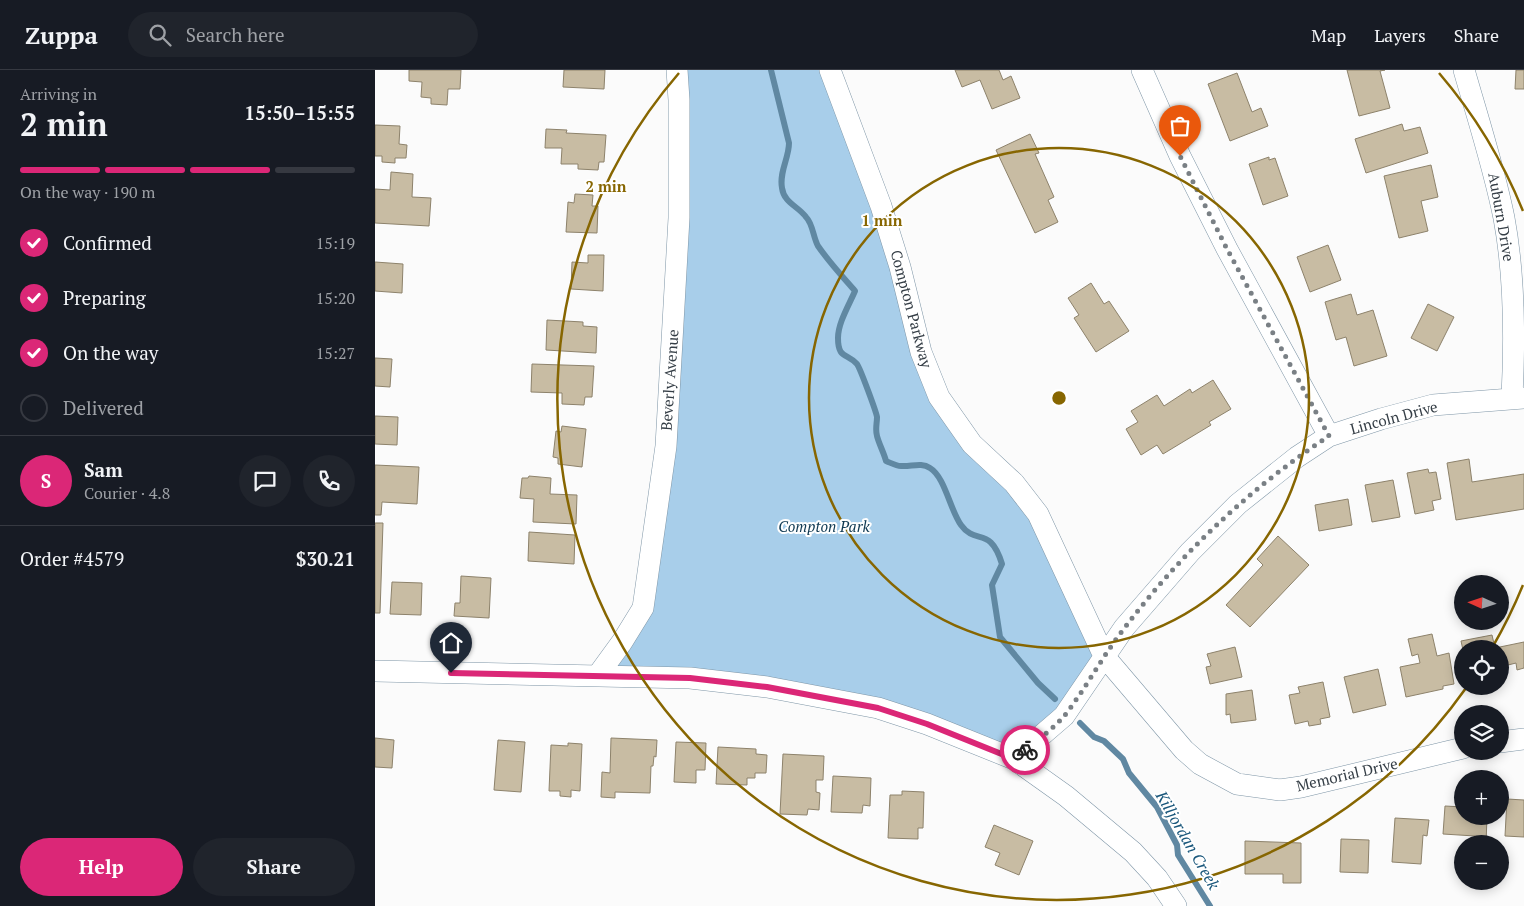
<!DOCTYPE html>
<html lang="en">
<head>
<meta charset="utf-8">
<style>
	:root { --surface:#171b24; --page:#20242c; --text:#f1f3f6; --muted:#9ea1a6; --line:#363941; --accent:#db2777 }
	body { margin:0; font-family:"PT Serif",serif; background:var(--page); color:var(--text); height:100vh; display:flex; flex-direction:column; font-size:19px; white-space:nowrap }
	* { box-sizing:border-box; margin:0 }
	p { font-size:16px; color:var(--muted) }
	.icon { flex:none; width:28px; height:28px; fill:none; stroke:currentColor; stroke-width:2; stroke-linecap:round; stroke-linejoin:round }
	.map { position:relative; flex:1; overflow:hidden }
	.panel { display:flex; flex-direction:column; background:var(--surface); width:375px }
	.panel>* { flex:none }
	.needle { width:32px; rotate:273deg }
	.controls { position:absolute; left:1079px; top:505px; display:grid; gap:10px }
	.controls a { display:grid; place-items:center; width:55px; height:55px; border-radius:50%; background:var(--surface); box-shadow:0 2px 12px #0003; font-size:25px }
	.pin { position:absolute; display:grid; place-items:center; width:42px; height:42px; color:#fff; margin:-51px -21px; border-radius:50% 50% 50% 0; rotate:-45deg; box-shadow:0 0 5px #0007 }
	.pin .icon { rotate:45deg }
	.courier { position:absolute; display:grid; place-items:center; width:50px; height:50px; margin:-25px; border:4px solid #db2777; border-radius:50%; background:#fff; color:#222; box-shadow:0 1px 6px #0007 }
	.head em { font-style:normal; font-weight:700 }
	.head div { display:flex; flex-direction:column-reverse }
	.head { display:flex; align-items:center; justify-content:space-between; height:85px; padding:0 20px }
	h1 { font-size:32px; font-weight:700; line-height:38px }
	.bar { display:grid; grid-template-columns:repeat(4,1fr); gap:8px 5px; align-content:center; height:60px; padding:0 20px }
	.bar i { height:6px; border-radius:4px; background:var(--line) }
	.bar .on { background:var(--accent) }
	.bar p { grid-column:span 4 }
	.line { display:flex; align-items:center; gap:12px; padding:0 20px; border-top:1px solid var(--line) }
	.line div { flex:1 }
	.round { display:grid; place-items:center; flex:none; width:52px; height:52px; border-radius:26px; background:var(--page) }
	ol { padding:0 20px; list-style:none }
	li { display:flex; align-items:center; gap:15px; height:55px }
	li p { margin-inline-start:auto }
	li .icon { padding:5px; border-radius:50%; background:var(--accent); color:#fff; stroke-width:4 }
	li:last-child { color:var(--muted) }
	li i { width:28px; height:28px; border:2px solid var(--line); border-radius:50% }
	.primary-button { display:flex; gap:10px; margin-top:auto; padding:10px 20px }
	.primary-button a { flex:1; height:58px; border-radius:30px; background:var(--accent); color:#fff; font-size:20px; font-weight:700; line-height:58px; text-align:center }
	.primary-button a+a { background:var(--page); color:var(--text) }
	header { display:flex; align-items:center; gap:30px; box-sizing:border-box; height:70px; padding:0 25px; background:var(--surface); border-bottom:1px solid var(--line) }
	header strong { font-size:24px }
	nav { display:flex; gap:28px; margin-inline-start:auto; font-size:18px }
	.search { width:350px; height:45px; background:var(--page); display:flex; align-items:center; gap:12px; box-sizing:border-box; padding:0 18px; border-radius:28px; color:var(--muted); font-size:19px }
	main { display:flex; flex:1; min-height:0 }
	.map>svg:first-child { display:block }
	.green { fill:#a8ceea }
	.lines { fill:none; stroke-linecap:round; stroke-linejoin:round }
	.stream { stroke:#6088a2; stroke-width:6 }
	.building { fill:#c8bca3; stroke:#8d826b }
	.street-casing { stroke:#7f96a7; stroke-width:22 }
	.street { stroke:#fff; stroke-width:21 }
	.done { stroke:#7a8085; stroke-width:5; stroke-dasharray:0 9 }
	.route { stroke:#db2777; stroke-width:6 }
	.ring { fill:none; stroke:#876601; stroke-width:2.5 }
	.labels { text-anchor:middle; stroke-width:4; stroke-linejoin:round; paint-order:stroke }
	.street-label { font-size:15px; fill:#353e46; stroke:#fff }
	.park-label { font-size:15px; font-style:italic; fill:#0f3952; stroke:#fff }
	.water-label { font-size:16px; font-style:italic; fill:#1a577b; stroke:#fff }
	.centre { fill:#876601; stroke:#fff; stroke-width:2.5 }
	.ring-label { font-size:15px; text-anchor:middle; font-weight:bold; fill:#876601; stroke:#fff; stroke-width:4; stroke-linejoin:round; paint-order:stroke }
</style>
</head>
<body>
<header>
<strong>Zuppa</strong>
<div class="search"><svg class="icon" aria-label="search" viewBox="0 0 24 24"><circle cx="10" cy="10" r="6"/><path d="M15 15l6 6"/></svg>Search here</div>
<nav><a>Map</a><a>Layers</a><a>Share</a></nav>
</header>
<main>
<section class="panel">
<div class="head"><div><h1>2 min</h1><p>Arriving in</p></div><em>15:50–15:55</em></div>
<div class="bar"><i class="on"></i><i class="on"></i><i class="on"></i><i></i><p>On the way · 190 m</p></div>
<ol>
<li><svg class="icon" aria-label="check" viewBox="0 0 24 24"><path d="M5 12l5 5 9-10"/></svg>Confirmed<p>15:19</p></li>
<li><svg class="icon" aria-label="check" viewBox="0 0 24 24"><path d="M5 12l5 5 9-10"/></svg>Preparing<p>15:20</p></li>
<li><svg class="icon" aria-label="check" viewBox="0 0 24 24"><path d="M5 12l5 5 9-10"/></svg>On the way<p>15:27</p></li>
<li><i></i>Delivered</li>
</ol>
<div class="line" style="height:90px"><b class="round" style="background:var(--accent);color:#fff">S</b><div><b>Sam</b><p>Courier · 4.8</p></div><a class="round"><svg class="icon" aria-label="chat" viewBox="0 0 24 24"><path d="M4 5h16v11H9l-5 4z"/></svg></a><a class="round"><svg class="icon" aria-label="phone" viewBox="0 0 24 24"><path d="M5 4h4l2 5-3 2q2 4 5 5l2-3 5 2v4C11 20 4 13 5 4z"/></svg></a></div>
<div class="line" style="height:65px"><div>Order #4579</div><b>$30.21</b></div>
<div class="primary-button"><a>Help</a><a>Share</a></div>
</section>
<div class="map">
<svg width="1149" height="836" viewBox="0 0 1149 836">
	<rect width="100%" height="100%" fill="#fbfbfb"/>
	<path class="green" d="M302,0H456L554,305L639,413L729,586L639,689L501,638L223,605L257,557L291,376Z"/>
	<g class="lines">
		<path class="stream" d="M396,0L414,73C414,88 404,102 407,118C409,133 423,136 431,147C438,154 438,167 443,176C454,192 467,206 480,221C474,235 463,253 463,268C463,289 472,283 482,294C485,298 501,341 502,347C502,354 500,359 502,366C504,374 509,383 511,391C516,393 521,396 526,396C536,397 546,392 555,398C570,407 575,440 586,455C601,476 615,455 627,494L617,515L625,567L663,613L680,629
			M705,653L719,667L729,671L748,689L754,703L782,737L802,775L803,785L835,836"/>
	</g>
	<path class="building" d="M34,0H86L85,19H73L72,35L56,34V28L46,27L47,12L34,11Z
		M189,0H230L229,19L188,17Z
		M580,0H624L628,10L636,6L645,28L617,39L605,10L587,17Z
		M972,0H1010L1005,1L1015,38L984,46Z
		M1141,0H1149V19H1140Z
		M862,3L877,42L886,38L893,56L855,71L833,14Z
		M1027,54L1029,61L1045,57L1053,83L991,103L980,69Z
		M0,55L25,56L24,74L32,75L31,88H20V93L7,92V86H0Z
		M171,59L192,60L191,63L231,65L229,92H224L223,100L203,99V94H186L187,78H170Z
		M655,64L664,83L660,84L679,127L673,130L683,152L660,163L621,80Z
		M894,87V90L900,88L913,126L888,135L874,94Z
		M1056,95L1063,127L1046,131L1053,161L1024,168L1009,106Z
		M16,102L38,104L37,127L56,128L54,156L0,153V119L15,120Z
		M200,124L218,125L217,136H223L222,163L191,162L193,132L199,133Z
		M953,175L966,210L935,222L922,187Z
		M213,185H229L228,221L196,219L197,192L213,193Z
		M0,192L28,194L27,223L0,221Z
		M716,213L729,234L734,231L754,261L721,282L699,248L704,245L693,228Z
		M976,224L982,245L998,240L1012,286L979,296L971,267L961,270L950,232Z
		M1053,234L1079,247L1062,281L1036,268Z
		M172,250L208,252V256L222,257L221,283L171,280Z
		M0,288L17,289L15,317L0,316Z
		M157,294L219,296L217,327H210L209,335L187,334V323L156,322Z
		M838,310L856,339L834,352L836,355L788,384L782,375L766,385L751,359L763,352L756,341L782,325L789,336L815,319L817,323Z
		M0,346L23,347L22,375L0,374Z
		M187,356L211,359L207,397L183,394V388L178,387L181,361L186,362Z
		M1094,389L1097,412L1149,404V439L1081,450L1072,393Z
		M0,395L44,397L42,434L7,432L6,445H0Z
		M1053,399L1054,403L1061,402L1066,429L1057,431L1059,440L1040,444L1032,403Z
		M154,406L176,408L175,424L202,425L201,454L158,452L159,429L145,428L147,408H153Z
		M1018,410L1025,447L997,452L990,415Z
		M973,429L977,455L944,461L940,435Z
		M0,453H8L5,543H0Z
		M154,462L200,465L199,494L153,491Z
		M903,466L934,495L875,557L851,535L888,495L882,489Z
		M86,506L116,508L114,548L79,546L80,533H85Z
		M17,512L47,513L46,545L15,544Z
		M1057,564L1062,586L1074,583L1079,614L1068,616V619L1031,627L1025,597L1045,593L1043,584L1037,586L1033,569Z
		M1117,565L1120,578L1149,572V598L1142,600L1141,593L1125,597V579L1088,580L1086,571Z
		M860,577L867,607L835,614L831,597L836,596L832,584Z
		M1003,599L1011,635L978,643L969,607Z
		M948,612L955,647L945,649L946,654L934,656L933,651L920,654L914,625L925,623L923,617Z
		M877,620L881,650L856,653L855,644L851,645V624Z
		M0,668L19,670L17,698L0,697Z
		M236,668L282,670L281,687L279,686L278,696H276L275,723L240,722V728L226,727L227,702L235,703Z
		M123,670L150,672L146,722L119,720Z
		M301,672L331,673L330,700H321V713L299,712Z
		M193,673L207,674L205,721L196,720V727L185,726V721H174L176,675L193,676Z
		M343,677L381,679V684L392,685L391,703H380V708H372V715L341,714Z
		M408,684L449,686L448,710H441V722L445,723L444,740L433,739L432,745L405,744Z
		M458,706L496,708L495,736L488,735L487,743L456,742Z
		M527,721L549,722L548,758H543V769L513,768L515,725H527Z
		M1132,729L1149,730V767L1130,766Z
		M1070,736L1088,737V746H1112L1111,774L1099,773L1100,766L1068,764Z
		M1020,748L1054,750L1052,766L1048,765L1046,794L1017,792Z
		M619,755L658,771L644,805L620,795L625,783L610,777Z
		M966,769L994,770L993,803L965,802Z
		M870,771L926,773V813H908V804H870Z"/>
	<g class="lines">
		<defs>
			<path id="street" d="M455,0L506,136L525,197L546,282L564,327L597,374L639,413L663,444L729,586L809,680L825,694L862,714L905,720L926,717L1088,678
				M767,0L805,86L852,179L954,366
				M1089,0C1103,49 1119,98 1129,148C1140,207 1140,268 1137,327
				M0,601L315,608L392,617L503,638L552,654L639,689L691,726L758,782L782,808L801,836
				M223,605L247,572L268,538L291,376L304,148V30L302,0
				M1125,672L1149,669
				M639,689L689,646L749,558L815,482L863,434L922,387L954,366L1006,349L1058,335L1149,328"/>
		</defs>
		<use href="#street" class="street-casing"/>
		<use href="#street" class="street"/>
	</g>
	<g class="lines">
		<path class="done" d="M650,680C664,669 679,658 690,645C711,618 727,587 748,560C805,484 875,418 954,366L852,179L805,86"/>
		<path class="route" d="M76,603L315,608L392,617L503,638L552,654L639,689L650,680"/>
	</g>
	<g class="ring">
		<circle cx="684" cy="328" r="250"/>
		<path d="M1148 515A500 500 0 0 1 1117 578M1091 618A500 500 0 1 1 304 3M1064 3A500 500 0 0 1 1148 141"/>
	</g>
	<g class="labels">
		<g class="street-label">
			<text transform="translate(1126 147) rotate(80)" y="5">Auburn Drive</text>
			<text transform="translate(536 239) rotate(75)" y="5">Compton Parkway</text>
			<text transform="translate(295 310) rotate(-86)" y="5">Beverly Avenue</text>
			<text transform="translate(1019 348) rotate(-15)" y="5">Lincoln Drive</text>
			<text transform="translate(972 705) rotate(-13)" y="5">Memorial Drive</text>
		</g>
		<g class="park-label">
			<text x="449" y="462">Compton Park</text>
		</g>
		<g class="water-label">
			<text transform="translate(813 770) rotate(60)" y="6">Killjordan Creek</text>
		</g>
	</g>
	<circle cx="684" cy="328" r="8" class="centre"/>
	<g class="ring-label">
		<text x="231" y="122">2 min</text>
		<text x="507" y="156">1 min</text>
	</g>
</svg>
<div class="controls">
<a><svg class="needle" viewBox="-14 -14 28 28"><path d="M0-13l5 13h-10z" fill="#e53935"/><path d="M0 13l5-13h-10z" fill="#9ea1a6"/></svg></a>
<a><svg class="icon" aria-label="locate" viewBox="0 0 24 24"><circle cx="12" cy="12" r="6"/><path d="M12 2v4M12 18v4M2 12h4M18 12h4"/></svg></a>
<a><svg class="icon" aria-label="layers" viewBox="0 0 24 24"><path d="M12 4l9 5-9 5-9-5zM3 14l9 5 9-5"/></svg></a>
<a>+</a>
<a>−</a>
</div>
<div class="pin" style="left:805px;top:86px;background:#ea580c"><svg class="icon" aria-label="bag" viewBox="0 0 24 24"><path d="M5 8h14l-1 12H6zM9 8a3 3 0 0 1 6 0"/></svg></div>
<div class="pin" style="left:76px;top:603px;background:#1f2937"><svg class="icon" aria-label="home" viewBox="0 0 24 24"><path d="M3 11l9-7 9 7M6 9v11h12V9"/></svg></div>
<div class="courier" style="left:650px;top:680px"><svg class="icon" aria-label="bike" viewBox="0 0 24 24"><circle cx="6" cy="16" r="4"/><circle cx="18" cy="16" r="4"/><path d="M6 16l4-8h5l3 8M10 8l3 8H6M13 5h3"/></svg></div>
</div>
</main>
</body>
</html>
